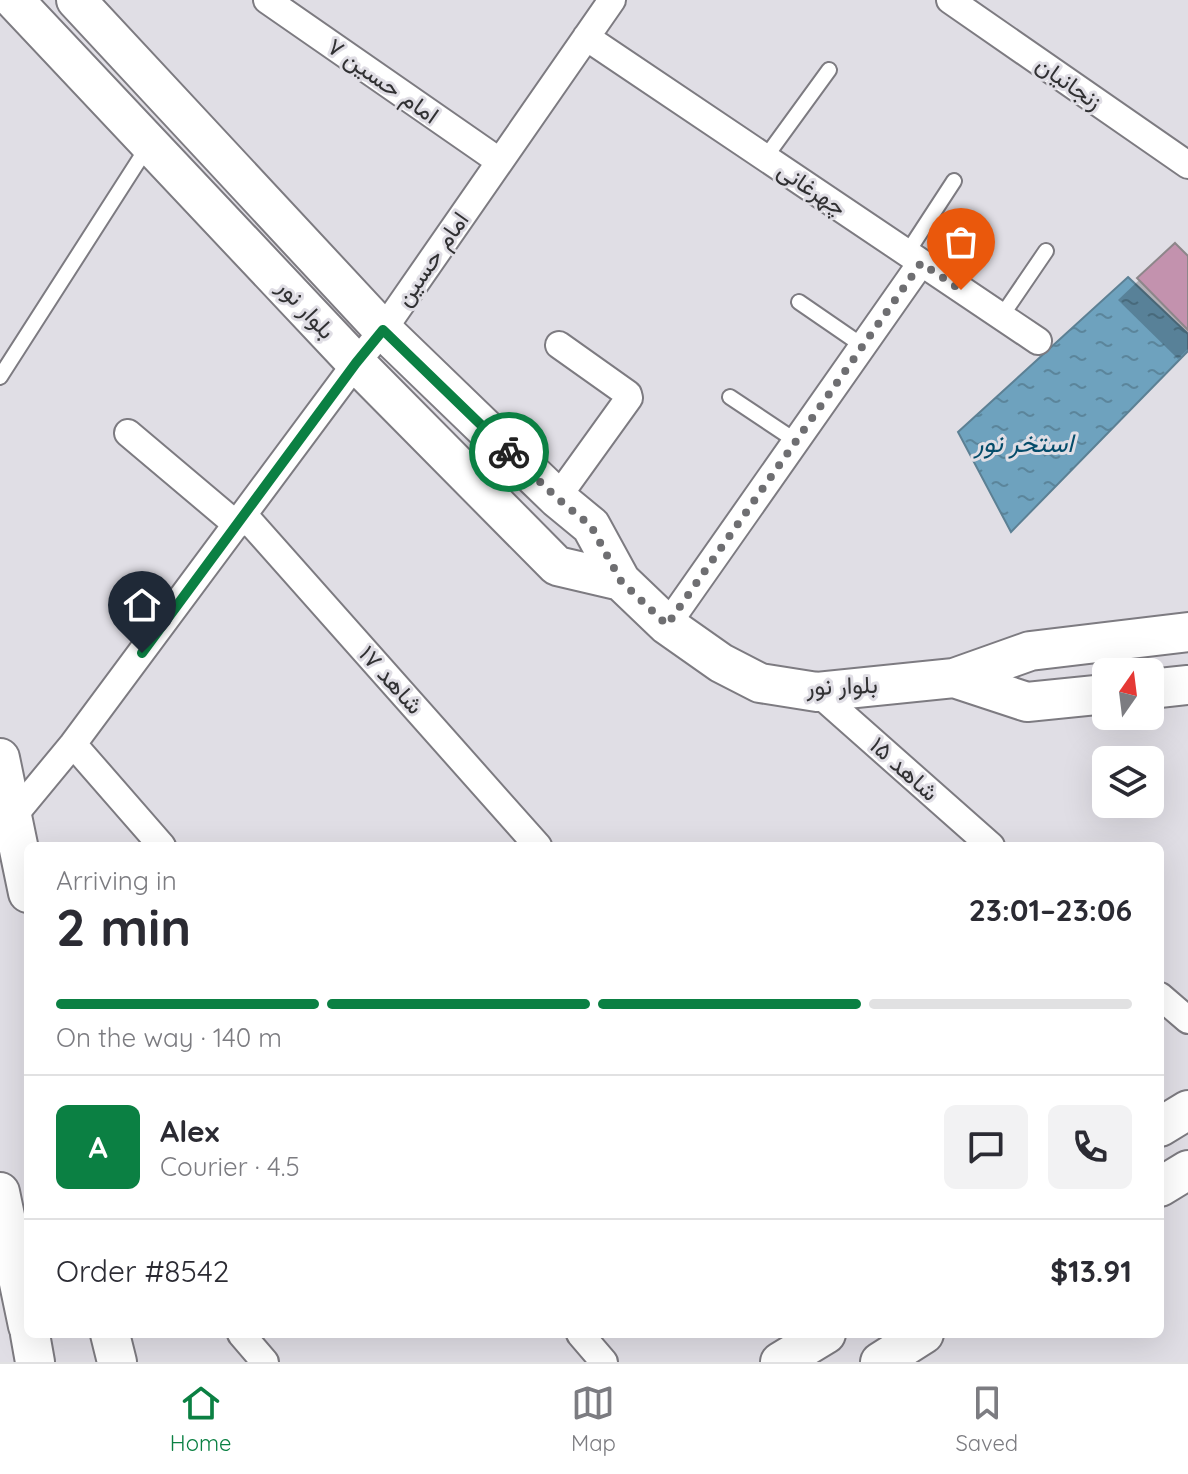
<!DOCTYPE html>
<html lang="en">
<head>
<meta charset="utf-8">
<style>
	:root { --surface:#fff; --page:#f2f2f3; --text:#2b2b33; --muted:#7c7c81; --line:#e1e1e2; --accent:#0b8043 }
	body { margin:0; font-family:Quicksand,Vazirmatn,sans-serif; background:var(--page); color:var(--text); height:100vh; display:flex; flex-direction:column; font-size:30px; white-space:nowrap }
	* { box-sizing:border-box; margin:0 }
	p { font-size:26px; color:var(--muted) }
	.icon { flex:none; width:44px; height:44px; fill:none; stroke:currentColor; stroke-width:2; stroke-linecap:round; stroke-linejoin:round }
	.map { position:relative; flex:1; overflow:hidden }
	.drawer { position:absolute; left:24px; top:842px; width:1140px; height:496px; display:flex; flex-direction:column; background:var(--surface); border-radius:12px; box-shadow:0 8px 32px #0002 }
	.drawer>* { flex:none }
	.needle { width:52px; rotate:14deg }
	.tools { position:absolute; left:1092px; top:658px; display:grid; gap:16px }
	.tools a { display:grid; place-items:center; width:72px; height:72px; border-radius:12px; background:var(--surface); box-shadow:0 8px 32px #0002; font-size:40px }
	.pin { position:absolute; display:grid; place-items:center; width:68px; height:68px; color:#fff; margin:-82px -34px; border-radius:50% 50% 50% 0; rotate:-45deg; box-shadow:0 0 8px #0007 }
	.pin .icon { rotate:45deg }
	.courier { position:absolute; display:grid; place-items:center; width:80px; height:80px; margin:-40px; border:6px solid #0b8043; border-radius:50%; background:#fff; color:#222; box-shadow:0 2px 10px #0007 }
	.summary em { font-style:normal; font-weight:700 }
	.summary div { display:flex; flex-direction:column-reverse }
	.summary { display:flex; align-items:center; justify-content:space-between; height:136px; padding:0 32px }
	h1 { font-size:52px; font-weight:700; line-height:60px }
	.bar { display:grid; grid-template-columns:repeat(4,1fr); gap:12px 8px; align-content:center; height:96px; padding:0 32px }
	.bar i { height:10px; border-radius:6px; background:var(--line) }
	.bar .on { background:var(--accent) }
	.bar p { grid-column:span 4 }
	.line { display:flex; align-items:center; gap:20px; padding:0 32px; border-top:2px solid var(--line) }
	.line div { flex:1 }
	.round { display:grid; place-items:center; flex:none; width:84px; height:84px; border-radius:12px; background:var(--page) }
	.tabs { display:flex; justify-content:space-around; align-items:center; height:112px; border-top:2px solid var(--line); background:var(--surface); font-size:22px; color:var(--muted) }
	.tabs a { display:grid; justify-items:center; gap:4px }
	.tabs .on { color:var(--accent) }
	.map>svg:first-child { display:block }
	.water { fill:url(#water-ripples); stroke:#5c8094; stroke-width:2 }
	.shadow { fill:#0003 }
	.building { fill:#c392ae; stroke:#8d868a; stroke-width:2 }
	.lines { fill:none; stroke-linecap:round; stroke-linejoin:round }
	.lane-casing { stroke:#7d7b81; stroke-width:18 }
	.street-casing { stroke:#7d7b81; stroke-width:30 }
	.secondary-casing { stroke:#7d7b81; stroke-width:42 }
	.lane { stroke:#fff; stroke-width:14 }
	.street { stroke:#fff; stroke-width:26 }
	.secondary { stroke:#fff; stroke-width:38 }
	.done { stroke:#6e6e71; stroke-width:8; stroke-dasharray:0 14.4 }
	.route { stroke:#0b8043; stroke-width:10 }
	.labels { text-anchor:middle; stroke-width:6; stroke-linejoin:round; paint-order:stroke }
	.street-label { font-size:24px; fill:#313133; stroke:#e0dee5 }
	.water-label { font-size:26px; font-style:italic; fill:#044c6a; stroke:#e0dee5 }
</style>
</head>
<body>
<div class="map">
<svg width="1188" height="1362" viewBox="0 0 1188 1362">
	<defs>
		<pattern id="water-ripples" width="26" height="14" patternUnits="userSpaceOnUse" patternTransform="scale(2)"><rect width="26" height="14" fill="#6ea2be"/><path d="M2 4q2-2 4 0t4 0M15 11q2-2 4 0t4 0" fill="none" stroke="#5b859b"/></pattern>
	</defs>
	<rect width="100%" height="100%" fill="#e0dee5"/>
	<path class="water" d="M1128,277L1188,334V351L1011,532L958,432Z"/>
	<path class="shadow" d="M1175,246L1188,258V349L1178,359L1118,300Z"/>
	<path class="building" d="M1175,243L1188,256V330L1137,278Z"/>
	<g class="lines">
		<defs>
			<path id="lane" d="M765,158L829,70
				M907,253L954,181
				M799,302L863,346
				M1001,317L1046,251
				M0,377L148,146
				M730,397L796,441"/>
			<path id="street" d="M267,0L499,161
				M950,0L1188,165
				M586,37L1038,341
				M128,433L237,525
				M557,498L629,398L628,394L559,345
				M244,515L538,846
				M667,625L921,263
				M817,692L991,846
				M73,744L162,846
				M11,819L73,744L356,363L383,330L612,0
				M1160,996L1188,1020
				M241,1334L265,1362
				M580,1334L604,1362"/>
			<path id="secondary" d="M14,0L356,363L557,566L621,581
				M76,0L383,330L557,498L591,526L621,581L667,625L721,663L760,683L817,692L954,678L1030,651L1188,632
				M954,678L1027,702L1106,694
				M1150,689L1188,685
				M0,758L28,893
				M1160,1127L1188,1110
				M1160,1187L1188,1170
				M0,1192L28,1326
				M30,1334L35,1362
				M110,1334L117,1362
				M780,1362L826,1334
				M880,1362L924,1334"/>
		</defs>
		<use href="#lane" class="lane-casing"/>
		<use href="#street" class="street-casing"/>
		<use href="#secondary" class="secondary-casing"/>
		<use href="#lane" class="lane"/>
		<use href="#street" class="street"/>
		<use href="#secondary" class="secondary"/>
	</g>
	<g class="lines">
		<path class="done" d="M509,452L557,498L591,526L621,581L667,625L921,263L961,290"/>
		<path class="route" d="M142,653L356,363L383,330L509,452"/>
	</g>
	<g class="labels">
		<g class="street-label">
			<text transform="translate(383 81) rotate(35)" y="8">امام حسین ۷</text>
			<text transform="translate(1069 83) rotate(35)" y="8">زنجانیان</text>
			<text transform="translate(812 189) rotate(34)" y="8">چهرغانی</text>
			<text transform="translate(432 259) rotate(-55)" y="8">امام حسین</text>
			<text transform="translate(306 309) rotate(47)" y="8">بلوار نور</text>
			<text transform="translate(391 680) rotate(48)" y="8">شاهد ۱۷</text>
			<text transform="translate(842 686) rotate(-2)" y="8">بلوار نور</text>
			<text transform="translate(904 769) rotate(42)" y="8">شاهد ۱۵</text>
		</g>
		<g class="water-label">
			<text x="1024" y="452">استخر نور</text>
		</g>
	</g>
</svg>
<div class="tools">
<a><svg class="needle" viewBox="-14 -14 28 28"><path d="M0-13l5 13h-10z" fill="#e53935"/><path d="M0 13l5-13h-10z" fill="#7c7c81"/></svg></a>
<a><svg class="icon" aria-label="layers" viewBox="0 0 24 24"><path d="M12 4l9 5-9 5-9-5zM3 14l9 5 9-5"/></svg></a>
</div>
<div class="pin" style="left:961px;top:290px;background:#ea580c"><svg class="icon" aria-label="bag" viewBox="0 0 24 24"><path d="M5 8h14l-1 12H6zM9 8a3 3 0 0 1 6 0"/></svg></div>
<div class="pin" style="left:142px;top:653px;background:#1f2937"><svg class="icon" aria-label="home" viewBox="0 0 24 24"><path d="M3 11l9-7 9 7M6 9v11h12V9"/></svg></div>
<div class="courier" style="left:509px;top:452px"><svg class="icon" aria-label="bike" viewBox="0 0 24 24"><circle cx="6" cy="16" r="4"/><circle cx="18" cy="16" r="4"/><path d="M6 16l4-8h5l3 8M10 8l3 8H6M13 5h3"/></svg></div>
<section class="drawer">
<div class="summary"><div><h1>2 min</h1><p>Arriving in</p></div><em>23:01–23:06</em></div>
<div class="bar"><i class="on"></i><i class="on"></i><i class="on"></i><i></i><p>On the way · 140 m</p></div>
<div class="line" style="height:144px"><b class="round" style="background:var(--accent);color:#fff">A</b><div><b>Alex</b><p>Courier · 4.5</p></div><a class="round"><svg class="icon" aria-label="chat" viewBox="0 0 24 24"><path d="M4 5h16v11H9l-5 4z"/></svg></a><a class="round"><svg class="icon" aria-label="phone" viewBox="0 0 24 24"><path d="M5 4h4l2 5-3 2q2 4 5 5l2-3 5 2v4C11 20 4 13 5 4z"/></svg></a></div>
<div class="line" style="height:104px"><div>Order #8542</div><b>$13.91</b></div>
</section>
</div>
<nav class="tabs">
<a class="on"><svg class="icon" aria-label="home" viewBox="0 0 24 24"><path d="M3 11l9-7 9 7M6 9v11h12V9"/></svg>Home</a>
<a><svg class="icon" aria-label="map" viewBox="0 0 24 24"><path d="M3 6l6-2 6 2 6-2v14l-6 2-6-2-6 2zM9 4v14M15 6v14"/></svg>Map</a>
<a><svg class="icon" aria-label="saved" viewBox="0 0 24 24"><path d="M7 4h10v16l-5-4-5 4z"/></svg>Saved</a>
</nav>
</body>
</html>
